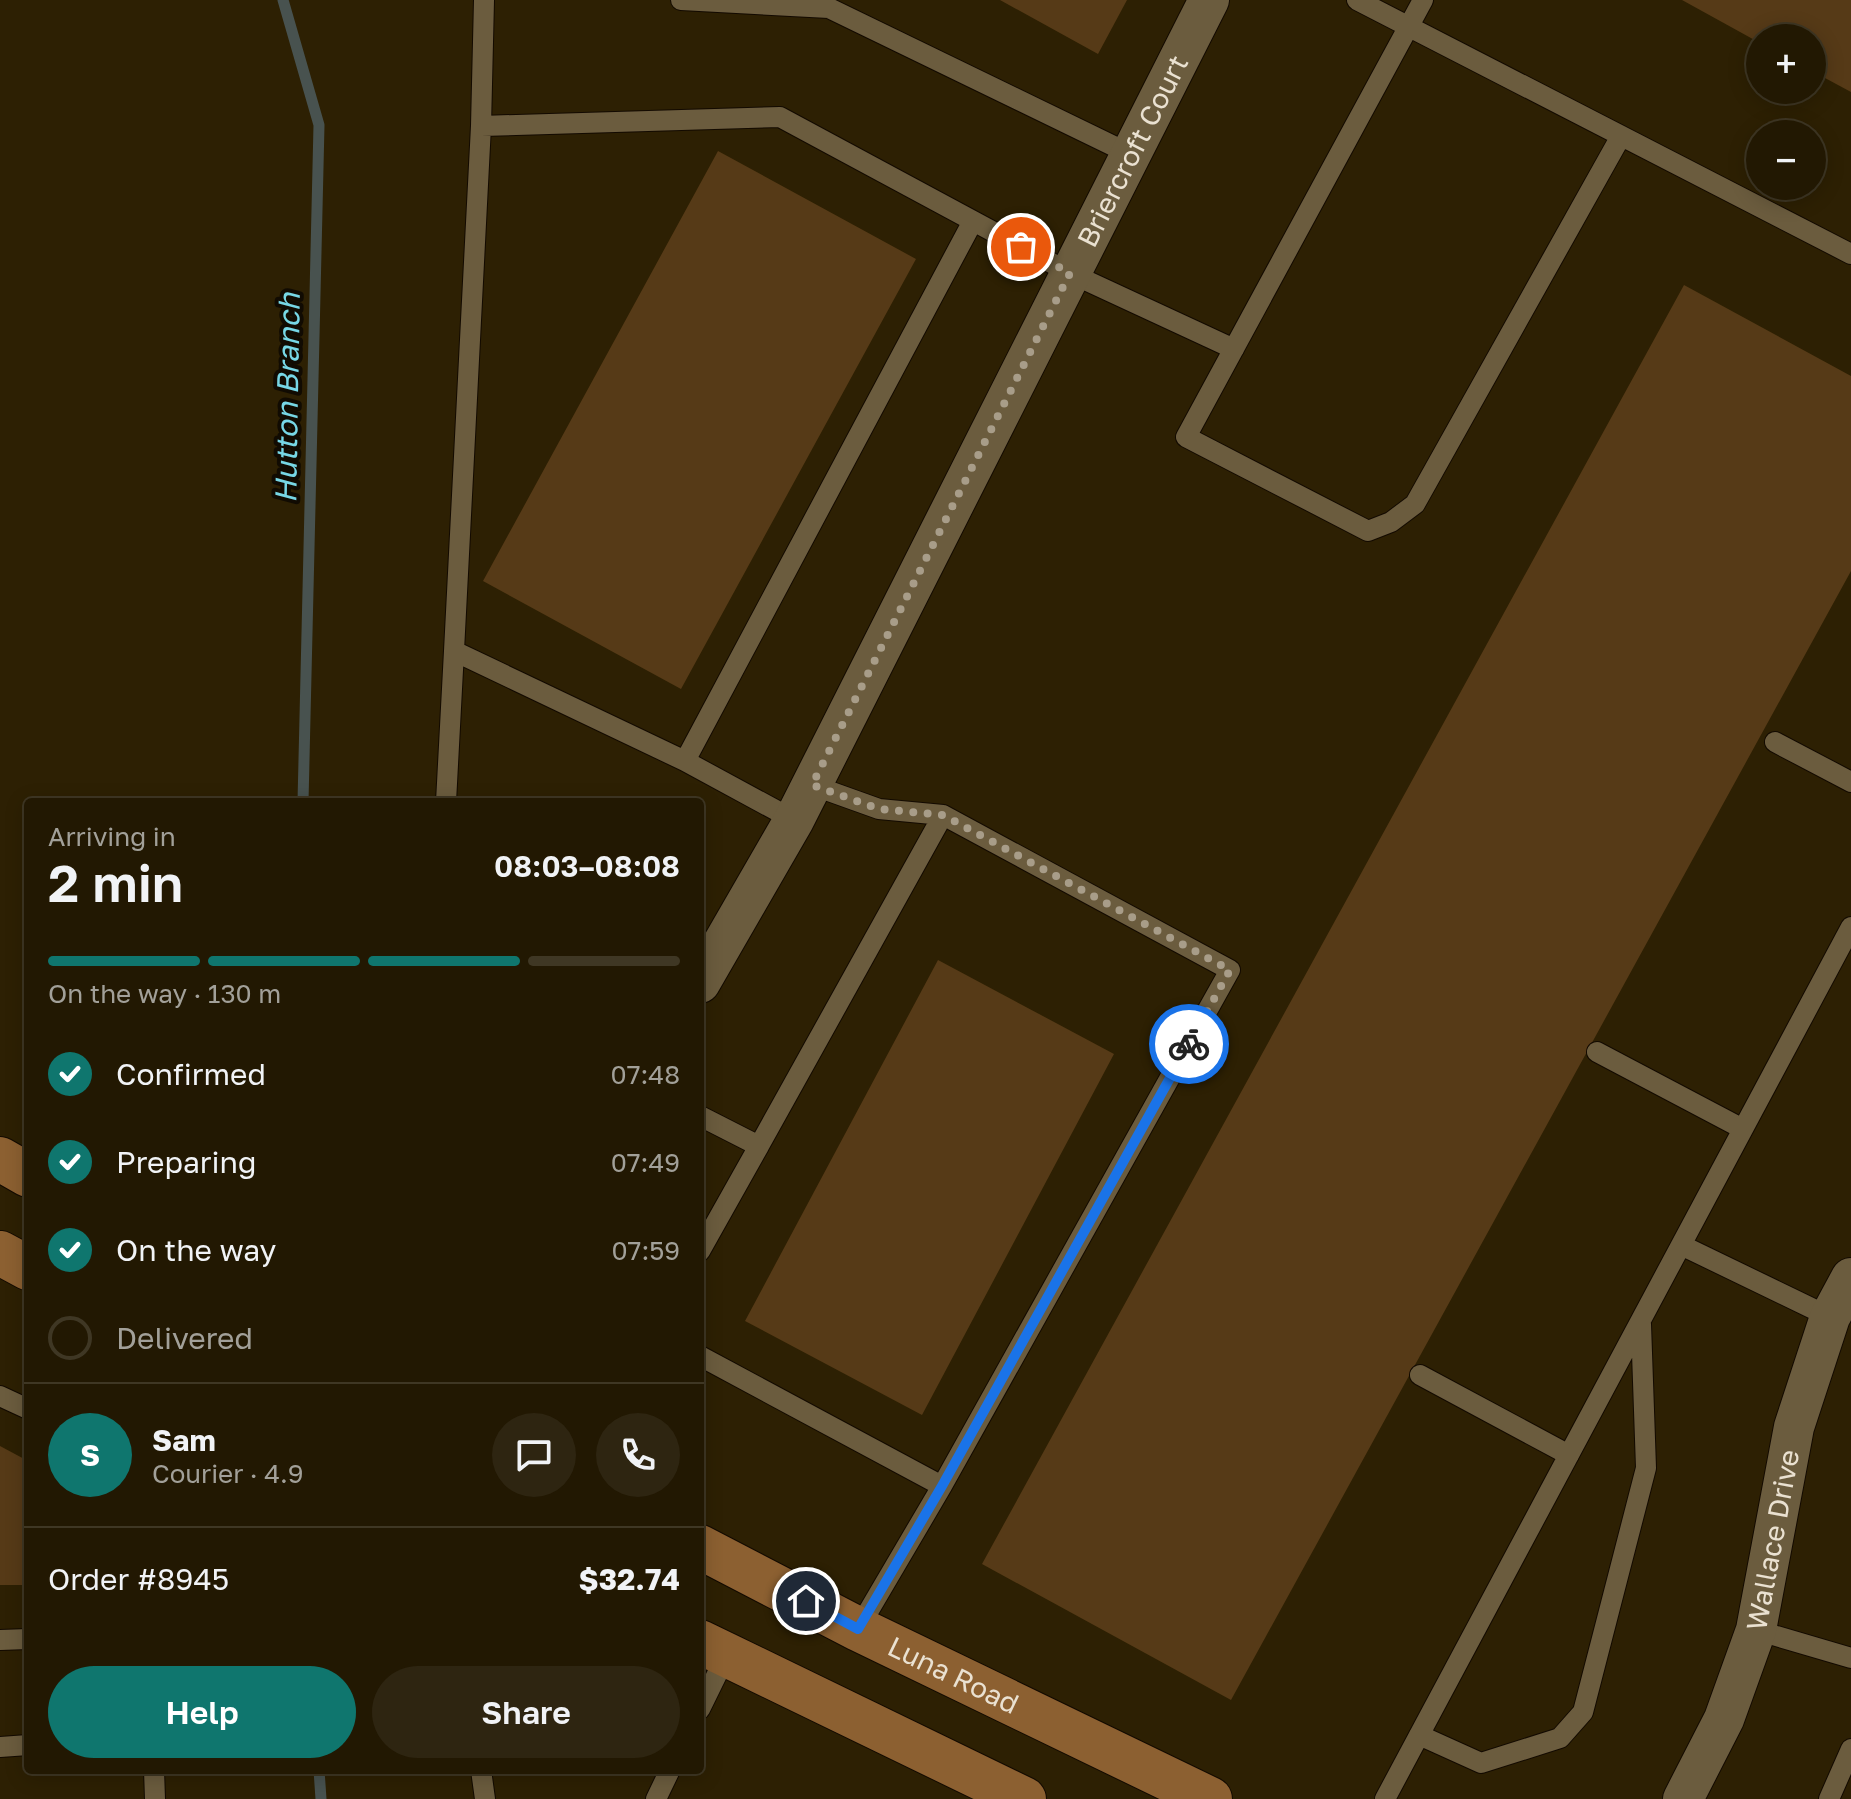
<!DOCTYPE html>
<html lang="en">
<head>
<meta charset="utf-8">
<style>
	:root { --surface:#221802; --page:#2e2511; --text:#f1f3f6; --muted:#a2a099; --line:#3f3724; --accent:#0f766e }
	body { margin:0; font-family:"Golos Text",sans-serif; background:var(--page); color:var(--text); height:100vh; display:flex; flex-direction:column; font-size:30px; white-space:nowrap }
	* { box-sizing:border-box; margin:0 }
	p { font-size:26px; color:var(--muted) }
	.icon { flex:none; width:44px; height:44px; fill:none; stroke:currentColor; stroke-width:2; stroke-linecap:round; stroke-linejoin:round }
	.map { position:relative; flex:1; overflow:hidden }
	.drawer { position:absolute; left:24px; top:798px; width:680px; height:976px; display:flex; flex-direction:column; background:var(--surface); border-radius:8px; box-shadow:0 4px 20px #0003,0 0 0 2px var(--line) }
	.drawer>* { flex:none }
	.fabs { position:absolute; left:1746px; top:24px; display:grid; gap:16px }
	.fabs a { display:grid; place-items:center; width:80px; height:80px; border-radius:50%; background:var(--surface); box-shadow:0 4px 20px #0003,0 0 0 2px var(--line); font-size:40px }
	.pin { position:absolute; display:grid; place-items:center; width:68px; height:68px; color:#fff; margin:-34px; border:4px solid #fff; border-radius:50%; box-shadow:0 2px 8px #0007 }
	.courier { position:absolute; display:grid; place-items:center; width:80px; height:80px; margin:-40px; border:6px solid #1a73e8; border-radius:50%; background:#fff; color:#222; box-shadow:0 2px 10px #0007 }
	.overview em { font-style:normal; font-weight:600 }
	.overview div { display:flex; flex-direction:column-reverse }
	.overview { display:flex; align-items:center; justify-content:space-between; height:136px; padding:0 24px }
	h1 { font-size:52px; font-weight:600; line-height:60px }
	.bar { display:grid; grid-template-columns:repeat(4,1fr); gap:12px 8px; align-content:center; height:96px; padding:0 24px }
	.bar i { height:10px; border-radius:6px; background:var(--line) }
	.bar .active { background:var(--accent) }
	.bar p { grid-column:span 4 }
	.line { display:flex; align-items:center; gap:20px; padding:0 24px; border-top:2px solid var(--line) }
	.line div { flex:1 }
	.round { display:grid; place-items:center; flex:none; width:84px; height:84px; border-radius:42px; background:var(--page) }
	ol { padding:0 24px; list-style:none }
	li { display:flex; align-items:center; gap:24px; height:88px }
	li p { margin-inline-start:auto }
	li .icon { padding:8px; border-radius:50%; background:var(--accent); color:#fff; stroke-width:4 }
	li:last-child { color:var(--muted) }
	li i { width:44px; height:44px; border:4px solid var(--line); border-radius:50% }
	.action { display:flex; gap:16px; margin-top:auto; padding:16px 24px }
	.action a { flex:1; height:92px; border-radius:48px; background:var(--accent); color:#fff; font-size:32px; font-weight:600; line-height:92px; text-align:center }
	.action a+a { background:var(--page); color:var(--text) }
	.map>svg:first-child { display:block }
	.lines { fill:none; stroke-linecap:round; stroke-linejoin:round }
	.stream { stroke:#48524f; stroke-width:11 }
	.building { fill:#563a17 }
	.lane-casing { stroke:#130a00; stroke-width:22 }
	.street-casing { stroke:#130a00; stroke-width:42 }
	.secondary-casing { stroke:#130a00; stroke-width:46 }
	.lane { stroke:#6b5c3e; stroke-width:20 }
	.street { stroke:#6b5c3e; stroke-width:40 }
	.secondary { stroke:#8c6031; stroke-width:44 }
	.done { stroke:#a89d89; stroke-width:8; stroke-dasharray:0 14.4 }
	.route { stroke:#1a73e8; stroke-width:10 }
	.labels { text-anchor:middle; stroke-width:8; stroke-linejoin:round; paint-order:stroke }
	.street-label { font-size:28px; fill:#eae1d1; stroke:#110b02 }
	.water-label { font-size:30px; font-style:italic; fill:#77d7e6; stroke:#110b02 }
</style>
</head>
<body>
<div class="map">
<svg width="1851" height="1799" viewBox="0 0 1851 1799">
	<rect width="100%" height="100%" fill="#2d2003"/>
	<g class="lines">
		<path class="stream" d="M283,0L319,125L303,802
			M319,1770L321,1799"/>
	</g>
	<path class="building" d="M1000,0H1127L1098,54Z
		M1682,0H1851V92L1812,71V38H1760V43Z
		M718,151L916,259L681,689L483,581Z
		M1684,285L1851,376V571L1231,1700L982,1564Z
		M938,960L1114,1054L922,1415L745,1321Z
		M0,1446L28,1461V1585H0Z"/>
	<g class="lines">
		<defs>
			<path id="lane" d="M681,0L829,8L1130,154
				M1357,0L1851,254
				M1423,0L1186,437L1368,531L1391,522L1415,504L1621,136
				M481,126L484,0
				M1775,742L1851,782
				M685,761L973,221
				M812,785L879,809L943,815L1230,970L942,1486L858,1629
				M446,802L454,651
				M794,820L685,761L454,651L481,126L780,117L1070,273L1234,349
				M1597,1052L1743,1129
				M700,1116L759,1146L700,1251
				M759,1146L943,815
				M1681,1245L1830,1317
				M700,1356L942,1486
				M1420,1375L1569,1455
				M0,1396L28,1409
				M1756,1630L1851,1658
				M0,1640L28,1639
				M700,1709L726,1656
				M1419,1735L1481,1763L1560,1738L1583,1712L1646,1468L1641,1324
				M0,1747L28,1745
				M154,1770L155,1799
				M481,1770L485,1799
				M656,1799L670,1770
				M1385,1799L1851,927
				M1829,1799L1851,1749"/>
			<g id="street">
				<path id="s1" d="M700,983L794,820L1209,0"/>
				<path id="s2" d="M1683,1799L1724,1719L1756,1630L1794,1427L1830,1317L1851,1278"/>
			</g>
			<g id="secondary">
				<path d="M0,1159L28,1175"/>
				<path d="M0,1253L28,1268"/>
				<path id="s3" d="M700,1547L858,1629L1210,1799"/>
				<path d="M700,1642L1024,1799"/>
			</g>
		</defs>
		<use href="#lane" class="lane-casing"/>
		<use href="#street" class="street-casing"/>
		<use href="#secondary" class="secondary-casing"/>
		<use href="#lane" class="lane"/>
		<use href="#street" class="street"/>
		<use href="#secondary" class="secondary"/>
	</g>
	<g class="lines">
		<path class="done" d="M1021,247L1070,273L812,785L879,809L943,815L1230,970L1189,1044"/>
		<path class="route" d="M806,1601L858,1629L942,1486L1189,1044"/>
	</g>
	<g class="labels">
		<g class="street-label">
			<text dy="10" stroke="none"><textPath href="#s1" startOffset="938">Briercroft Court</textPath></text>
			<text dy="10" stroke="none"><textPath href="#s2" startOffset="276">Wallace Drive</textPath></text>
			<text dy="10" stroke="none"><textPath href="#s3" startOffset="284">Luna Road</textPath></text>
		</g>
		<g class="water-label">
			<text transform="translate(288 398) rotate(-89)" y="10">Hutton Branch</text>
		</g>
	</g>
</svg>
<div class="fabs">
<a>+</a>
<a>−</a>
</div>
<div class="pin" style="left:1021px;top:247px;background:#ea580c"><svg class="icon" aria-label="bag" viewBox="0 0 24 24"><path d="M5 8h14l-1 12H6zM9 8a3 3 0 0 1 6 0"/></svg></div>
<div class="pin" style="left:806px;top:1601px;background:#1f2937"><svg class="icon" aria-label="home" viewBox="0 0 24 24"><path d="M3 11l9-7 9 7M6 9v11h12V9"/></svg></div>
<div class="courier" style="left:1189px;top:1044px"><svg class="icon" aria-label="bike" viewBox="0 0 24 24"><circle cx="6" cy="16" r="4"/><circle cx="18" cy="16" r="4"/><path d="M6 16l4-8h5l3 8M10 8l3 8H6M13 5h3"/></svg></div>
<section class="drawer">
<div class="overview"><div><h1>2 min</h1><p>Arriving in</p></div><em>08:03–08:08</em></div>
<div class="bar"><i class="active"></i><i class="active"></i><i class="active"></i><i></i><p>On the way · 130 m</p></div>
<ol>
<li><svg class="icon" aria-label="check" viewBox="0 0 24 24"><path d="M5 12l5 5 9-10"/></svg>Confirmed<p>07:48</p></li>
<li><svg class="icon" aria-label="check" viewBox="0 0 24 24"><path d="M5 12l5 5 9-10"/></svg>Preparing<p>07:49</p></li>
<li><svg class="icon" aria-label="check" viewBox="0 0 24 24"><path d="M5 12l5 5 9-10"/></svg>On the way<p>07:59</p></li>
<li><i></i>Delivered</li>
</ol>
<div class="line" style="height:144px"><b class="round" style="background:var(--accent);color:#fff">S</b><div><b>Sam</b><p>Courier · 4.9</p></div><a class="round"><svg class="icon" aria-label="chat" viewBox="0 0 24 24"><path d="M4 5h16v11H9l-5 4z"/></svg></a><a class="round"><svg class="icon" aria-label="phone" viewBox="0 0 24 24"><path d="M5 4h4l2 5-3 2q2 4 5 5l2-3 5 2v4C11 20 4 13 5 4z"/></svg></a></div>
<div class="line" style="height:104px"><div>Order #8945</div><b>$32.74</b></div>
<div class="action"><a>Help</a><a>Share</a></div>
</section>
</div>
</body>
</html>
